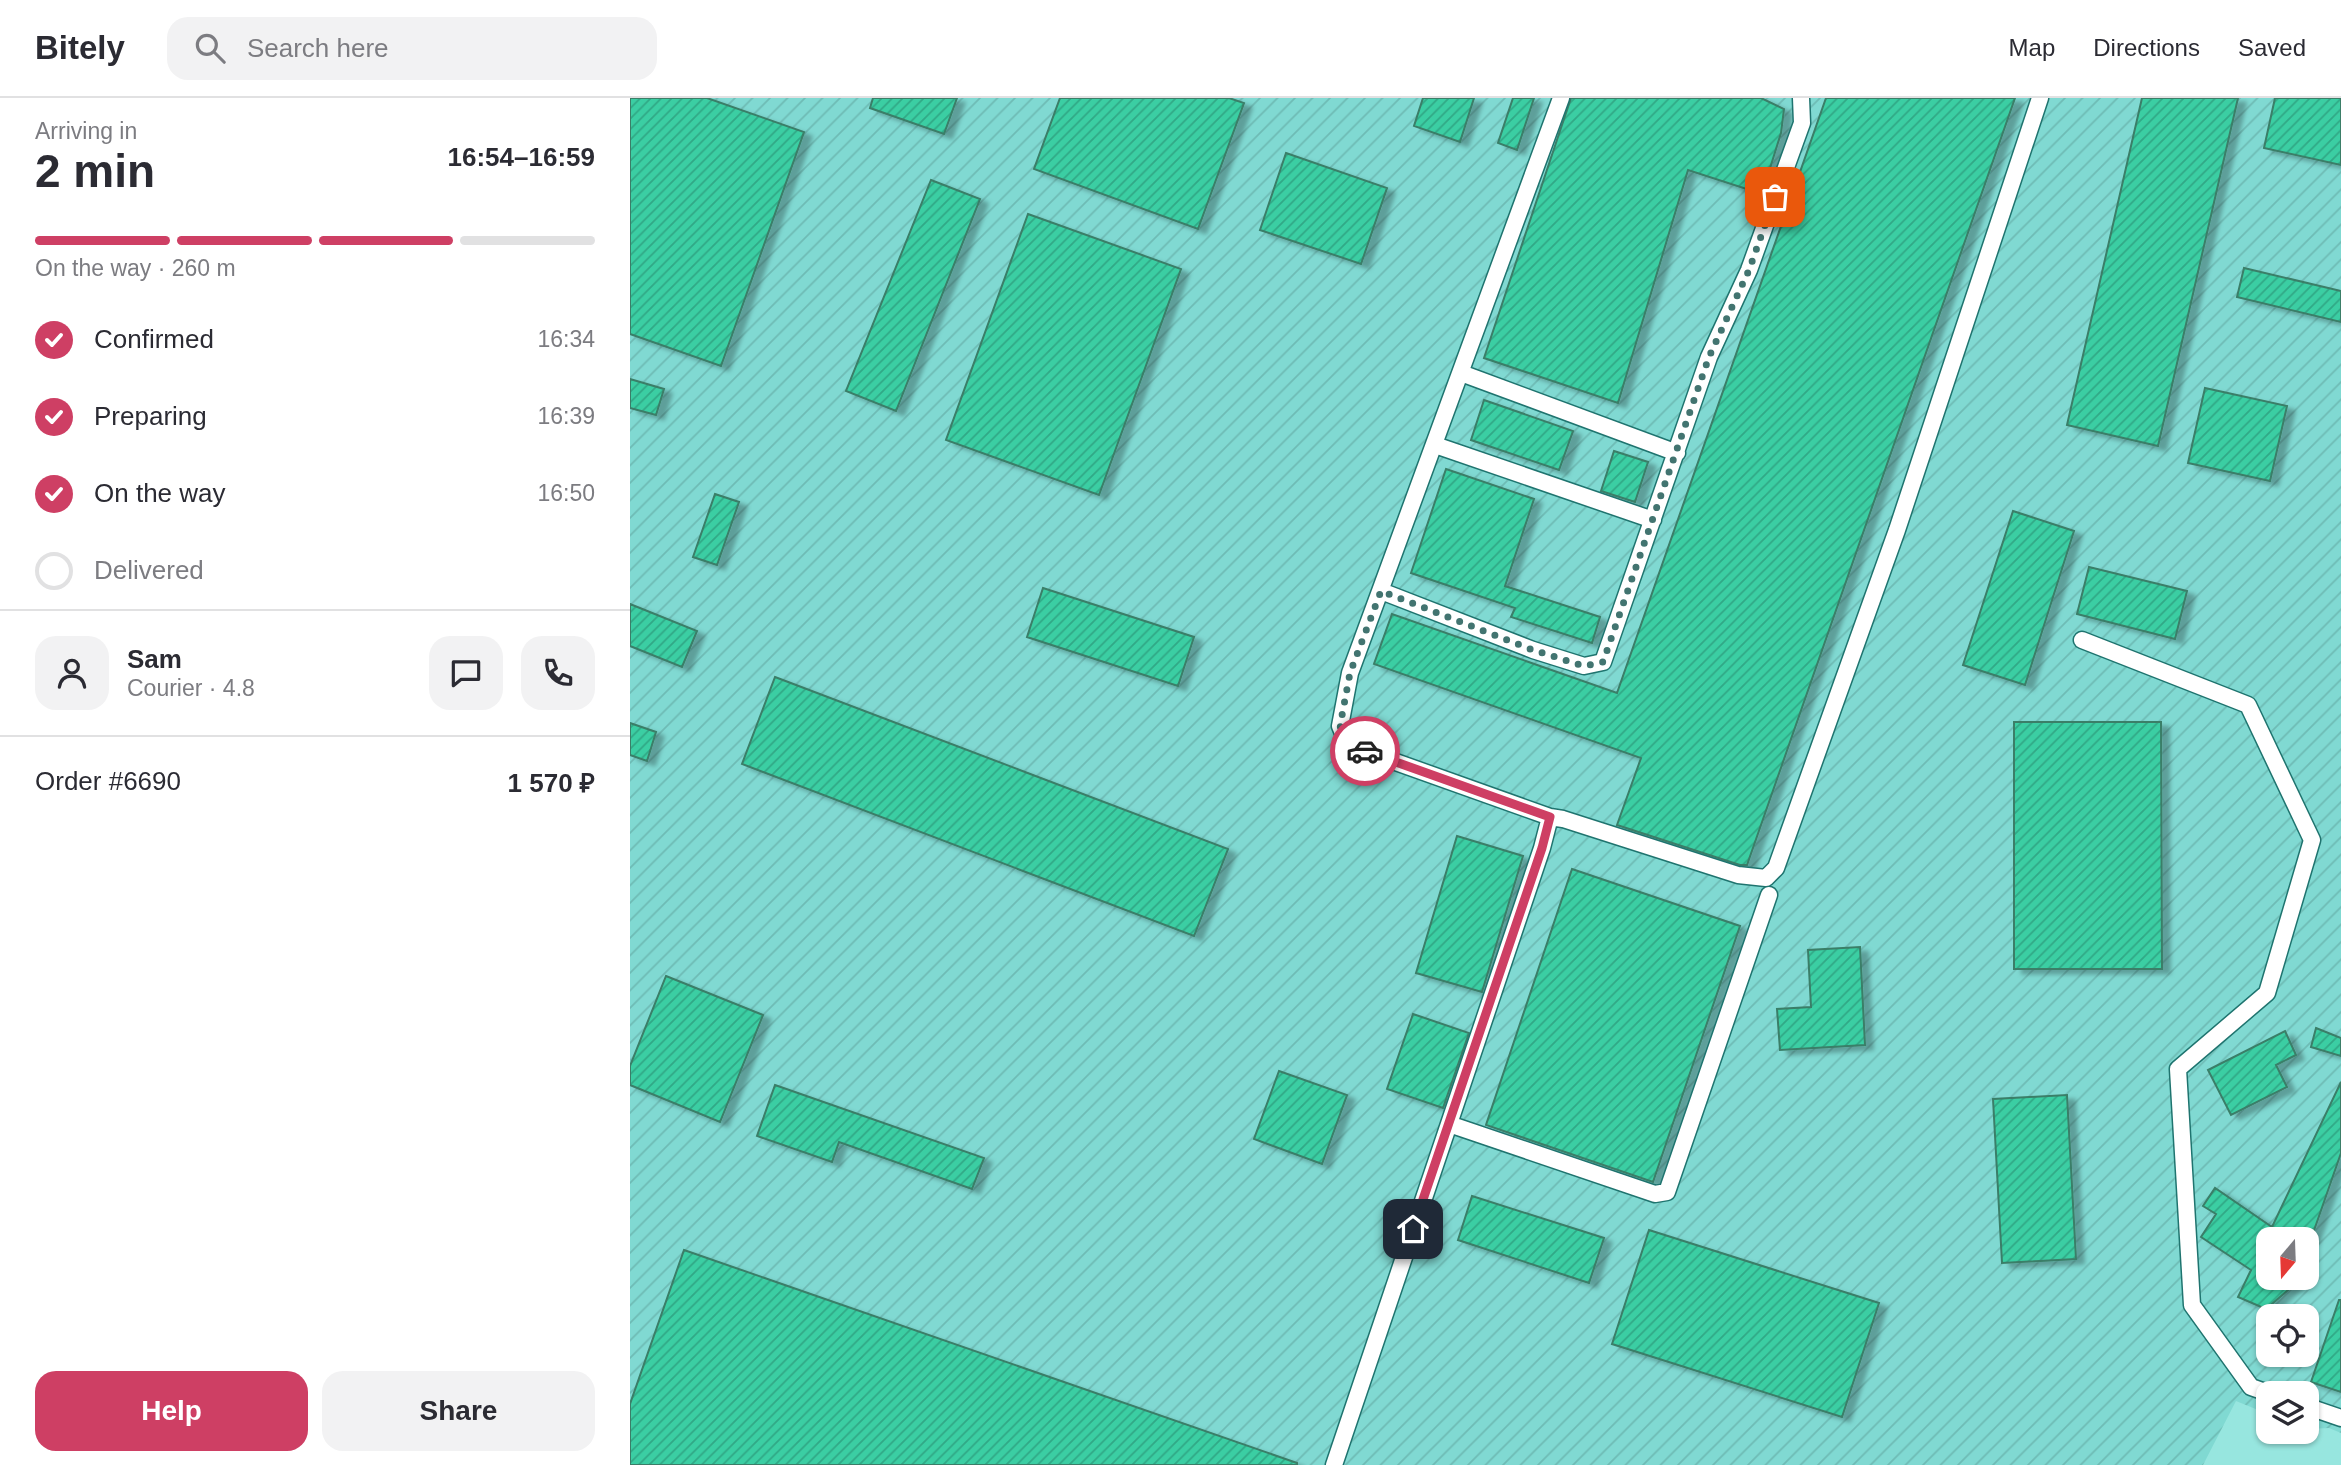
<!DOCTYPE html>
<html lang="en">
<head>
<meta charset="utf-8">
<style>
	:root { --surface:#fff; --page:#f2f2f3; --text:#2b2b33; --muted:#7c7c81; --line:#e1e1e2; --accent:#ce3f64 }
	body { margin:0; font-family:Helvetica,sans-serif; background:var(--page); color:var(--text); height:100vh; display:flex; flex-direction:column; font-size:26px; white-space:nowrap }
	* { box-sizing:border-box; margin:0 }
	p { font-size:23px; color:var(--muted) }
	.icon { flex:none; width:38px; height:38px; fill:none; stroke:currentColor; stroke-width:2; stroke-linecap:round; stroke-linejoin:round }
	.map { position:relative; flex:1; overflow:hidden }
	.details { display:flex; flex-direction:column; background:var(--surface); width:630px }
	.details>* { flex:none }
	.needle { width:46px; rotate:199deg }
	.fabs { position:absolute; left:1626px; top:1129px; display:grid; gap:14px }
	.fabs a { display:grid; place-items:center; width:63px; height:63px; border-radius:14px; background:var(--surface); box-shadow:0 2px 5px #0004; font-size:35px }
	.pin { position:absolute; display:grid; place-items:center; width:60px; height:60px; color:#fff; margin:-30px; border-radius:14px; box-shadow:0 4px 10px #0006 }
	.courier { position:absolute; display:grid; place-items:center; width:70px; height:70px; margin:-35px; border:5px solid #ce3f64; border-radius:50%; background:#fff; color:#222; box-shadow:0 2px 9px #0007 }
	.headline em { font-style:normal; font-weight:600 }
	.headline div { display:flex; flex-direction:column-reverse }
	.headline { display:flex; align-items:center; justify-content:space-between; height:119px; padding:0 35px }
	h1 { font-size:46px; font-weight:600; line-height:52px }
	.bar { display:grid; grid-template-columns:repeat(4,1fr); gap:10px 7px; align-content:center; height:84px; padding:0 35px }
	.bar i { height:9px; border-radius:5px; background:var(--line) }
	.bar .active { background:var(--accent) }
	.bar p { grid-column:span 4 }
	.line { display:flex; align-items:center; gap:18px; padding:0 35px; border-top:2px solid var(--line) }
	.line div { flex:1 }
	.round { display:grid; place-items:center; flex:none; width:74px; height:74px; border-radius:21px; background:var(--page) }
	ol { padding:0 35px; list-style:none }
	li { display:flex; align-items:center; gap:21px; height:77px }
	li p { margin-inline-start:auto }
	li .icon { padding:7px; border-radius:50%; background:var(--accent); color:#fff; stroke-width:4 }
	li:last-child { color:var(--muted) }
	li i { width:38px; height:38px; border:4px solid var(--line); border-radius:50% }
	.cta { display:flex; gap:14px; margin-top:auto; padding:14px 35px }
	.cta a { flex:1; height:80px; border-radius:21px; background:var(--accent); color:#fff; font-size:28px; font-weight:600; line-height:80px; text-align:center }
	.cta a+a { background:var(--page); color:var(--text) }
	header { display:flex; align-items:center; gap:42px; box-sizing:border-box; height:98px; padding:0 35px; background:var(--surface); border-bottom:2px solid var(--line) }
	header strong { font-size:33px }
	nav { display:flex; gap:38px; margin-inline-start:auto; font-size:24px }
	.search { width:490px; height:63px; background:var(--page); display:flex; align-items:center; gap:18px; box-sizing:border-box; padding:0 24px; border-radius:21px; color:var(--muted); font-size:26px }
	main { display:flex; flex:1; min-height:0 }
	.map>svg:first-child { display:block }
	.industrial { fill:url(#industrial-furrows); fill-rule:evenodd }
	.building { fill:url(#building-hatch); stroke:#3a7e68; stroke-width:2; filter:url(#shadow) }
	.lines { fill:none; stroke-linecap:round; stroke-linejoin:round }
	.minor-casing { stroke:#1f746f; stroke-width:19 }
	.minor { stroke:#fff; stroke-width:16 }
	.done { stroke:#427470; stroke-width:7; stroke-dasharray:0 12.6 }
	.route { stroke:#ce3f64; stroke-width:9 }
</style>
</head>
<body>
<header>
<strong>Bitely</strong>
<div class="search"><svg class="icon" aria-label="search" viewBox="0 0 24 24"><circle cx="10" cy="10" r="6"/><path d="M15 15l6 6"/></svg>Search here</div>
<nav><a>Map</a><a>Directions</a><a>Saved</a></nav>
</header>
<main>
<section class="details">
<div class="headline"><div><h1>2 min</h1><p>Arriving in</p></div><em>16:54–16:59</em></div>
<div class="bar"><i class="active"></i><i class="active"></i><i class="active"></i><i></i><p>On the way · 260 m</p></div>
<ol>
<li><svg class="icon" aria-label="check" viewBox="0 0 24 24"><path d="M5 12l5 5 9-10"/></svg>Confirmed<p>16:34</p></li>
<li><svg class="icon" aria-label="check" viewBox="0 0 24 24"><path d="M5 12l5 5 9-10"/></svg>Preparing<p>16:39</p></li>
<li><svg class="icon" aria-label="check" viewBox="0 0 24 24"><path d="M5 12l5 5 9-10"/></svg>On the way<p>16:50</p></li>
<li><i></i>Delivered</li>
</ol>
<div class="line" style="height:126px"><a class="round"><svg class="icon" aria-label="person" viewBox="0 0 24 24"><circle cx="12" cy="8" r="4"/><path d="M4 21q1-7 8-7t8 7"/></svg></a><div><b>Sam</b><p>Courier · 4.8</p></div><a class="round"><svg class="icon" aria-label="chat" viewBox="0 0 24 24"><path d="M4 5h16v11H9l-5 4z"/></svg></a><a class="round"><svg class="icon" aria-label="phone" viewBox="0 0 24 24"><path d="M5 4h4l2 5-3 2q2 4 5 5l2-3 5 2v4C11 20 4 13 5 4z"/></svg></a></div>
<div class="line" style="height:91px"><div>Order #6690</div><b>1 570 ₽</b></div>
<div class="cta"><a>Help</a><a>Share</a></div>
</section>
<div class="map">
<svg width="1711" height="1367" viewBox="0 0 1711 1367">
	<defs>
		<pattern id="industrial-furrows" width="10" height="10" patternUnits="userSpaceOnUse" patternTransform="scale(1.75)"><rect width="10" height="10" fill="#80d9d2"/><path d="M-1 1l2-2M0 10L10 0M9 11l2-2" fill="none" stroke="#6ebbb5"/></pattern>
		<pattern id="building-hatch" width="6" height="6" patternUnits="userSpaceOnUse" patternTransform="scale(1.75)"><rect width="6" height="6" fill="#3bcea3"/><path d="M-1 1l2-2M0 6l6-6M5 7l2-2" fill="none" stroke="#30a886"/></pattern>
		<filter id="shadow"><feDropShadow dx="8" dy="4.5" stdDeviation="2" flood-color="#0004"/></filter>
	</defs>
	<rect width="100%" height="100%" fill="#97e6df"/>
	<path class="industrial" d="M0,0H1711V1335L1699,1330L1677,1331L1676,1295H1638V1316L1606,1303L1573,1367H0ZM1638,1141H1676V1180H1638ZM1638,1218H1676V1256H1638Z"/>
	<path class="building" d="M0,0H77L174,34L91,268L0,236Z
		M243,0H327L314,36L240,10Z
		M430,0H599L614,5L568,131L404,71Z
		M793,0H844L830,44L784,28Z
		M883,0H904L887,52L868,45Z
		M941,0H1131L1154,11L1151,35L1132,96L1058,72L988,305L854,260Z
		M1196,0H1385L1117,767H1110L987,727L1011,660L744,566L762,516L987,595Z
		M1512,0H1608L1528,348L1437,327Z
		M1645,0H1711V67L1634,50Z
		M656,55L757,90L731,166L630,132Z
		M301,82L350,101L266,313L216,293Z
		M398,116L551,171L469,397L316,342Z
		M1614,170L1711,193V224L1607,199Z
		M0,281L34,291L26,317L0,310Z
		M1575,290L1657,308L1640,383L1558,365Z
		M854,302L943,333L929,372L841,342Z
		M984,353L1018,364L1005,404L971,393Z
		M816,371L904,401L875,488L970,519L962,545L881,519L885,510L781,475Z
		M85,396L109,404L87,467L63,459Z
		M1383,413L1444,433L1395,587L1333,567Z
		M1459,469L1557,493L1545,541L1447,516Z
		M413,490L564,539L548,588L397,539Z
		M0,506L67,533L52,569L0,548Z
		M145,579L598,751L564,838L112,666Z
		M1384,624H1531L1532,871H1384Z
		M0,625L26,634L17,663L0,657Z
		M827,738L893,758L852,894L786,875Z
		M942,771L1110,828L1023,1084L856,1027Z
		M1230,849L1235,947L1150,952L1147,911L1181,909L1178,852Z
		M36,878L133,917L90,1024L0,987V968Z
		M783,916L839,935L813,1010L757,991Z
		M1686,930L1711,940V958L1681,949Z
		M1655,933L1666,957L1646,967L1657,989L1601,1017L1578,972Z
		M649,973L717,997L692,1066L624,1041Z
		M1711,984V1055L1681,1141H1638V1180H1672L1636,1211L1608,1199L1621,1172L1571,1139L1586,1116L1573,1108L1585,1090L1642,1129Z
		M145,987L354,1060L342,1091L209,1044L202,1064L127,1038Z
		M1437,997L1446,1161L1372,1165L1363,1001Z
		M842,1098L974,1140L959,1185L828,1142Z
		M1019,1132L1249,1205L1212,1319L982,1246Z
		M54,1152L667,1365V1367H0V1306Z
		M1709,1202H1711V1294L1681,1284Z"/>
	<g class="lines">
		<defs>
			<path id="minor" d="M831,275L1047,355
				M805,347L1023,422
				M751,493L903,552L954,568L973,564L1079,259L1119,172L1172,25L1171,0
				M1452,542L1618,607L1682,742L1637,895L1548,971L1562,1207L1621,1289L1638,1295
				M920,719L718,647L710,628L720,575L931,0
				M819,1026L1025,1096L1037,1094L1139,797
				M1676,1308L1711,1320
				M704,1367L912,750L920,719L933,721L1108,777L1136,780L1146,770L1267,432L1410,0"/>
		</defs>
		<use href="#minor" class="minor-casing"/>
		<use href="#minor" class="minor"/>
	</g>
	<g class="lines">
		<path class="done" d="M735,653L718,647L710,628L720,575L751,493L903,552L954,568L973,564L1079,259L1119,172L1145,99"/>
		<path class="route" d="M735,653L920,719L912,750L783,1131"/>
	</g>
</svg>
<div class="fabs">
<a><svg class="needle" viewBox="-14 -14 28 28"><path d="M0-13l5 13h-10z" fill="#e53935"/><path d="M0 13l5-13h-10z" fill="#7c7c81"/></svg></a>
<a><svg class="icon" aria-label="locate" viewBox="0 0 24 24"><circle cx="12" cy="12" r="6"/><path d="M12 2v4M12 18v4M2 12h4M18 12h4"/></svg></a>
<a><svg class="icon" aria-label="layers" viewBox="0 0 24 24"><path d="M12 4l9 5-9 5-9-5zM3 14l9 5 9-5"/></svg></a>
</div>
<div class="pin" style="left:1145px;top:99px;background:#ea580c"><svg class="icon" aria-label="bag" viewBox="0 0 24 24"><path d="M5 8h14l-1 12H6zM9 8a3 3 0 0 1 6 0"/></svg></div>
<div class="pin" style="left:783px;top:1131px;background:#1f2937"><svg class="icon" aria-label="home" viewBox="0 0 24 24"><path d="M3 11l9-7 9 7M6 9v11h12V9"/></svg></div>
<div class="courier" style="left:735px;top:653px"><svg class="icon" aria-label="car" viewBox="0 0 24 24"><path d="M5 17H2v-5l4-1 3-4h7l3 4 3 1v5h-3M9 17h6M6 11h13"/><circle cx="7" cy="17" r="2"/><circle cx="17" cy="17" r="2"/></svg></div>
</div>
</main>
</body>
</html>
